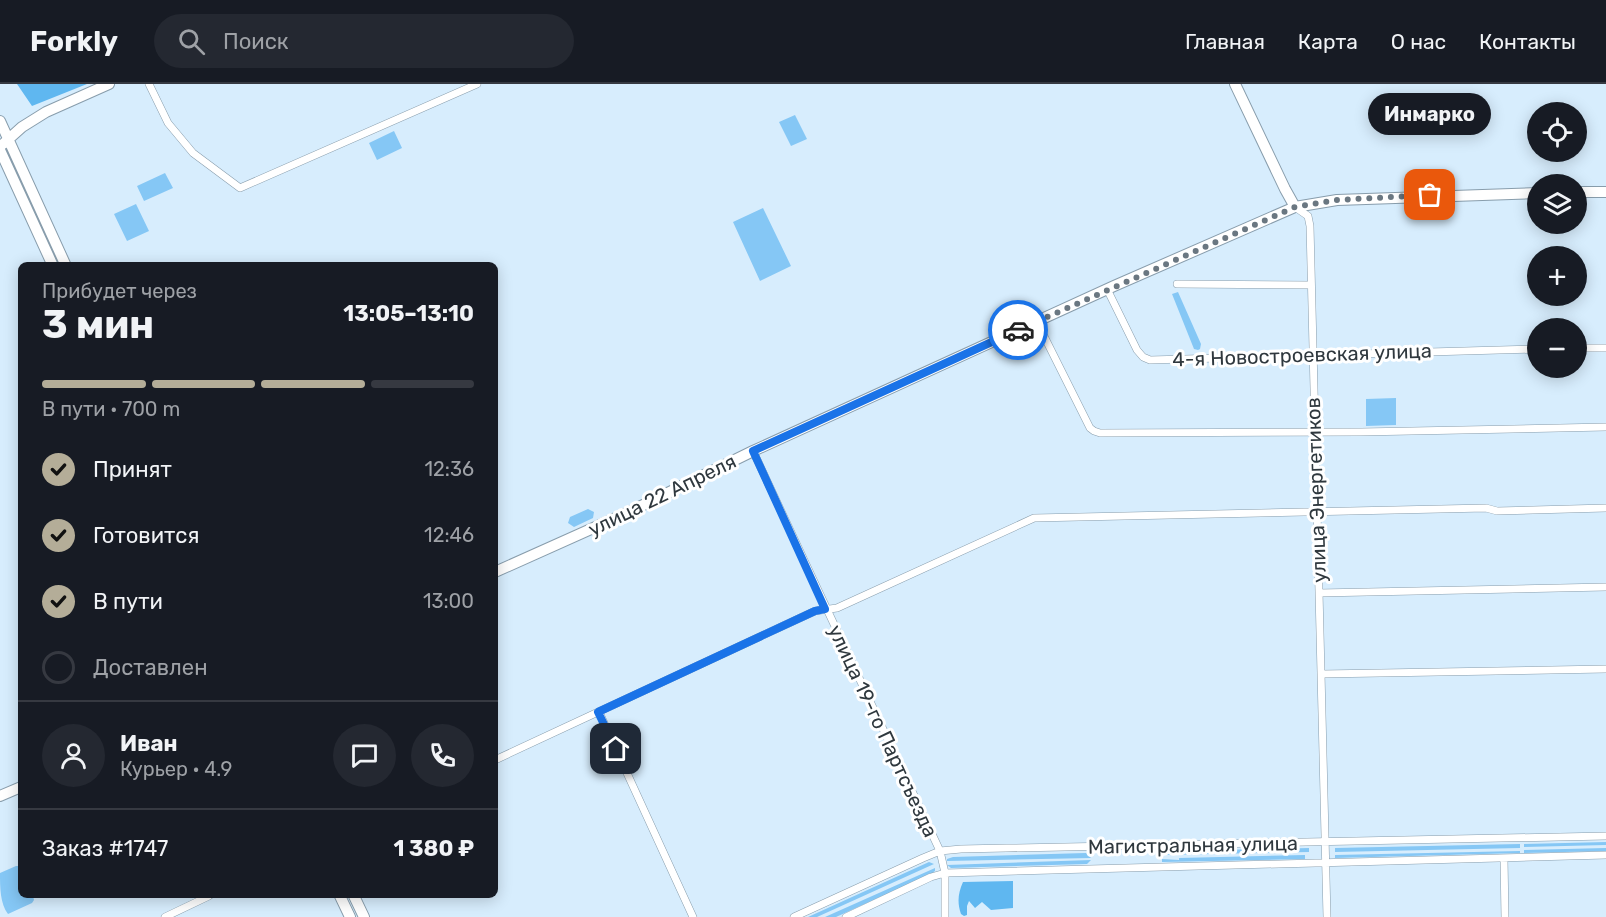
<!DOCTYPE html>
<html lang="ru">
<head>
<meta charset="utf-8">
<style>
	:root { --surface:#171b24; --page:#242831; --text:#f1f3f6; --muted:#9ea1a6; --line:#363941; --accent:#b4ad98 }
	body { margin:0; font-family:Rubik,sans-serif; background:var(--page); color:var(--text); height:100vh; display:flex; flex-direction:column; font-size:22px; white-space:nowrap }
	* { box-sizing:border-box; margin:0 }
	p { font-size:20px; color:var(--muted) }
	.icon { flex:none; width:33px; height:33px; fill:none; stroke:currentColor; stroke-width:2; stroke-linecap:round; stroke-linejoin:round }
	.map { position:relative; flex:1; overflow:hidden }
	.panel { position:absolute; left:18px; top:178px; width:480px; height:636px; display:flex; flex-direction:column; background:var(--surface); border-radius:9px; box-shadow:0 3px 15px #0003 }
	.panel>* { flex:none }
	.tools { position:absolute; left:1527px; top:18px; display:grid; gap:12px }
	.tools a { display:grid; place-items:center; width:60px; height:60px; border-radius:50%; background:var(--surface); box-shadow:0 3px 15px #0003; font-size:30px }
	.pin { position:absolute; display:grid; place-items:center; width:51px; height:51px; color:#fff; margin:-26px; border-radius:12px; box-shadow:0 3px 9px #0006 }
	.courier { position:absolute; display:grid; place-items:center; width:60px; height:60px; margin:-30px; border:4px solid #1a73e8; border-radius:50%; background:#fff; color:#222; box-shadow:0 2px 8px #0007 }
	.bubble { position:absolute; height:42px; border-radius:21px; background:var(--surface); box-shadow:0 3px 15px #0003; font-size:20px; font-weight:700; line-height:42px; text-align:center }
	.headline em { font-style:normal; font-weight:700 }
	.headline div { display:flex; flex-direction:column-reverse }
	.headline { display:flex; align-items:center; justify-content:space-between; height:102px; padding:0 24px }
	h1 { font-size:39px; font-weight:700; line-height:45px }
	.bar { display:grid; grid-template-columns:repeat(4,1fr); gap:9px 6px; align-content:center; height:72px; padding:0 24px }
	.bar i { height:8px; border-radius:4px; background:var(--line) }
	.bar .selected { background:var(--accent) }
	.bar p { grid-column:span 4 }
	.line { display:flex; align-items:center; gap:15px; padding:0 24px; border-top:2px solid var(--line) }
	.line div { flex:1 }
	.round { display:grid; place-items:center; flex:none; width:63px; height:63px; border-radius:32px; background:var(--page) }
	ol { padding:0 24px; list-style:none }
	li { display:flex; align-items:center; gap:18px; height:66px }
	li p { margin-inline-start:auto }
	li .icon { padding:6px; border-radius:50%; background:var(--accent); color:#111; stroke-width:4 }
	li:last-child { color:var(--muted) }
	li i { width:33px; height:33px; border:3px solid var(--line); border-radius:50% }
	header { display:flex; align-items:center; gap:36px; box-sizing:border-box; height:84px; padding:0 30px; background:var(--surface); border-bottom:2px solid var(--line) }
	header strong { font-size:28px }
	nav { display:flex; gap:33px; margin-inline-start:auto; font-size:21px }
	.search { width:420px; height:54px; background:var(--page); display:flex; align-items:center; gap:15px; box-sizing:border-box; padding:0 21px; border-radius:33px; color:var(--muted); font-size:22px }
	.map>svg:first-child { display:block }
	.green { fill:#85c7f5 }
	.forest { fill:#5fb7f0 }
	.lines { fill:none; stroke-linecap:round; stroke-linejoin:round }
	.minor-casing { stroke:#889dac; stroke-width:8 }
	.secondary-casing { stroke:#889dac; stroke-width:12 }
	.minor { stroke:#fff; stroke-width:7 }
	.secondary { stroke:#fff; stroke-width:10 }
	.done { stroke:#6a7781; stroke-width:6; stroke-dasharray:0 10.8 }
	.route { stroke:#1a73e8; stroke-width:8 }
	.labels { text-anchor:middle; stroke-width:6; stroke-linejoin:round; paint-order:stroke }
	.street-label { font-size:20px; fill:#2f383e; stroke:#fff }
</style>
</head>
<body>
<header>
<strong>Forkly</strong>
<div class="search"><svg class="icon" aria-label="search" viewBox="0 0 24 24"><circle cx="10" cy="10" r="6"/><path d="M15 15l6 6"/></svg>Поиск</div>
<nav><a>Главная</a><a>Карта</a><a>О нас</a><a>Контакты</a></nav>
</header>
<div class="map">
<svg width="1606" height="833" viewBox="0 0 1606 833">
	<rect width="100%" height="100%" fill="#d7edfd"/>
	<path class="green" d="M795,31L807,55L791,62L779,38Z
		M394,47L402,64L377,76L369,59Z
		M165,89L173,104L144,117L137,102Z
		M136,120L149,147L127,157L114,130Z
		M763,124L791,182L760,197L733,138Z
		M1178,208L1201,260L1200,265L1198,266L1194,265L1172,210Z
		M1396,314V341L1366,342V315Z
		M588,425L594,428L593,434L574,443L568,439L570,433Z
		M1606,758V761L1524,763V760Z
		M1520,760V764L1335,768V764Z
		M1309,764V768L1162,771V767H1177Z
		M1606,764V767L1524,769V766Z
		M1520,767V769L1335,774V771Z
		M1086,769L1091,774L947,777V775L953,773Z
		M1305,771V775L1162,778V775L1179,776V774Z
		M1091,776L1087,780L951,784L947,781Z
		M929,778L934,780L817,833H808Z
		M16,782H19L21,785V812H33L34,816L32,819L8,830C0,820 0,803 0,789Z
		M935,784V787L931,790L836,833H825Z"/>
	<path class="forest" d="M17,0H87L32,22Z
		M1013,797V824L991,826L982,818L975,824L969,817L967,822V831L964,832L961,830C957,819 958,809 963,798Z"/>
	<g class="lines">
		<defs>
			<path id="minor" d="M149,0L168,39L193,69L240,104L477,0
				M1295,123L1308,132L1310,142L1327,833
				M1177,200L1311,201
				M1107,205L1137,266L1143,273L1150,276L1538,265
				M1037,238L1090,344L1094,347L1100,349L1361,348L1606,343
				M1576,264H1606
				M753,367L940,767L945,789V833
				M1319,509L1606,503
				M1322,590L1606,585
				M599,628L693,833
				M495,676L815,527L837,524L1034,434L1486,424L1497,427L1606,424
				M1504,774L1505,833
				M165,833L209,812
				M794,833L923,774L940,767L961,765L1606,752
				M846,833L931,793L945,789L1606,771"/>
			<path id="secondary" d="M1235,0L1285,105L1295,123
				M0,37L66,182
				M3,60L22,43L46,28L109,0
				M0,66L53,182
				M1576,108H1606
				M495,488L629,428L753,367L1114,202L1295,123L1337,116L1538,109
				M0,712L21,703
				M340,812L350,833
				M354,812L364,833"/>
		</defs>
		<use href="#minor" class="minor-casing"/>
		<use href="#secondary" class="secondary-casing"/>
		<use href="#minor" class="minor"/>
		<use href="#secondary" class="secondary"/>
	</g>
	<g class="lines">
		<path class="done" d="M1018,246L1295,123L1337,116L1430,111"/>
		<path class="route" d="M616,665L598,628L815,527L825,525L753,367L1018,246"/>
	</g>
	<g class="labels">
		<g class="street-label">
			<text transform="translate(1302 271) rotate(-2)" y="7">4-я Новостроевская улица</text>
			<text transform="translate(1316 406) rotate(-92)" y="7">улица Энергетиков</text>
			<text transform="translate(662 411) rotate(-26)" y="7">улица 22 Апреля</text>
			<text transform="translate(883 647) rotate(65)" y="7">улица 19-го Партсъезда</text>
			<text transform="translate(1193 761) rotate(-1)" y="7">Магистральная улица</text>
		</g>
	</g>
</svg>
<div class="tools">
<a><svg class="icon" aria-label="locate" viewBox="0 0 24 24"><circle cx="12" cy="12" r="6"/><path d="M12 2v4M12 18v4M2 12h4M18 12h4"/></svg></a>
<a><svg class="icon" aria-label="layers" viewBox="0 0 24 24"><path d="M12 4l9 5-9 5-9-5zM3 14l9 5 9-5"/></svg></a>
<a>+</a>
<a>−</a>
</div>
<div class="pin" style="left:1430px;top:111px;background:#ea580c"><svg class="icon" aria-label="bag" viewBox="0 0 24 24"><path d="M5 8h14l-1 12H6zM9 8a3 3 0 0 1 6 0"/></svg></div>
<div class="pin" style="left:616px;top:665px;background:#1f2937"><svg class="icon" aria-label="home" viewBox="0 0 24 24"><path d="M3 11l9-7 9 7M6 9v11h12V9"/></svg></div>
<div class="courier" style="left:1018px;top:246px"><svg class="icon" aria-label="car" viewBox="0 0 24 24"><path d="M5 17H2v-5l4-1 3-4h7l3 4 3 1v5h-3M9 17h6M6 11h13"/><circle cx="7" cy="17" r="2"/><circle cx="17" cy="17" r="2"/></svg></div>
<div class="bubble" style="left:1368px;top:9px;width:123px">Инмарко</div>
<section class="panel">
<div class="headline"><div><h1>3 мин</h1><p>Прибудет через</p></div><em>13:05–13:10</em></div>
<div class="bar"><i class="selected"></i><i class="selected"></i><i class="selected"></i><i></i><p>В пути · 700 m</p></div>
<ol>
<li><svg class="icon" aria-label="check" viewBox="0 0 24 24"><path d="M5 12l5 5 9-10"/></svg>Принят<p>12:36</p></li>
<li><svg class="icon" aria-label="check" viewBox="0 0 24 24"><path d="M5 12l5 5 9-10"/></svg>Готовится<p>12:46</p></li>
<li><svg class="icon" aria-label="check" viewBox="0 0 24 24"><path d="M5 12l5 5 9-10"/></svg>В пути<p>13:00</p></li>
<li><i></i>Доставлен</li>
</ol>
<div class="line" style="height:108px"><a class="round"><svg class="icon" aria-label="person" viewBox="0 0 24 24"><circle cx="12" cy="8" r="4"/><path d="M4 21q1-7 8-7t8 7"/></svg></a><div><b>Иван</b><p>Курьер · 4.9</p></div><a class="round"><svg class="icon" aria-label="chat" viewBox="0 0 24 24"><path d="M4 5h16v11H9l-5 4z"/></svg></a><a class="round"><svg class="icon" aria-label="phone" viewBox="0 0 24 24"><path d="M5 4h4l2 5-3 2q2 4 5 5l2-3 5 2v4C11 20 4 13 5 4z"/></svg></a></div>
<div class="line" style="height:78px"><div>Заказ #1747</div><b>1 380 ₽</b></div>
</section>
</div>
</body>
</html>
